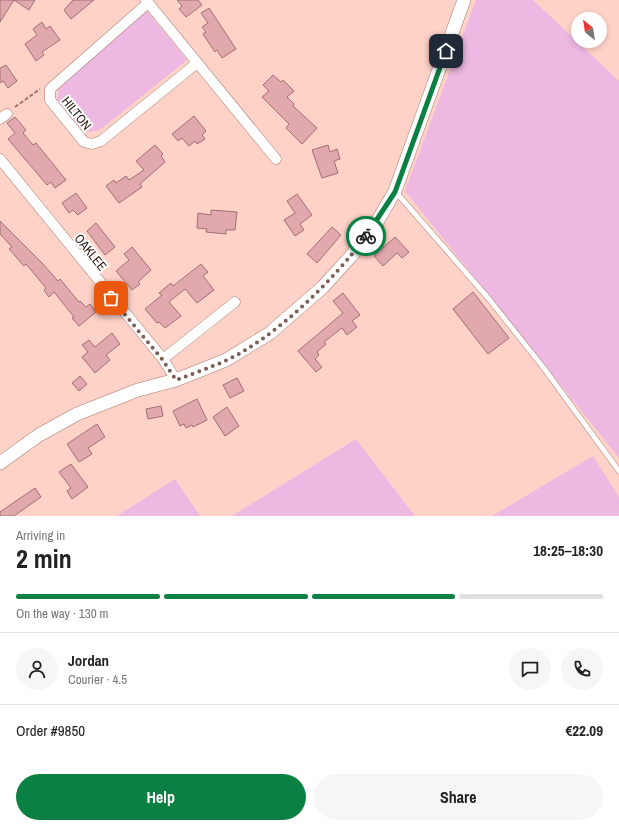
<!DOCTYPE html>
<html lang="en">
<head>
<meta charset="utf-8">
<style>
	:root { --surface:#fff; --page:#f6f6f6; --text:#222; --muted:#767676; --line:#e0e0e0; --accent:#0b8043 }
	body { margin:0; font-family:"Archivo Narrow",sans-serif; background:var(--page); color:var(--text); height:100vh; display:flex; flex-direction:column; font-size:15px; white-space:nowrap }
	* { box-sizing:border-box; margin:0 }
	p { font-size:13px; color:var(--muted) }
	.icon { flex:none; width:22px; height:22px; fill:none; stroke:currentColor; stroke-width:2; stroke-linecap:round; stroke-linejoin:round }
	.map { position:relative; height:516px; overflow:hidden }
	.details { display:flex; flex-direction:column; background:var(--surface); flex:1 }
	.details>* { flex:none }
	.needle { width:26px; rotate:330deg }
	.tools { position:absolute; left:571px; top:12px; display:grid; gap:8px }
	.tools a { display:grid; place-items:center; width:36px; height:36px; border-radius:50%; background:var(--surface); box-shadow:0 2px 6px #0003; font-size:20px }
	.pin { position:absolute; display:grid; place-items:center; width:34px; height:34px; color:#fff; margin:-17px; border-radius:8px; box-shadow:0 2px 6px #0006 }
	.courier { position:absolute; display:grid; place-items:center; width:40px; height:40px; margin:-20px; border:3px solid #0b8043; border-radius:50%; background:#fff; color:#222; box-shadow:0 1px 5px #0007 }
	.head em { font-style:normal; font-weight:700 }
	.head div { display:flex; flex-direction:column-reverse }
	.head { display:flex; align-items:center; justify-content:space-between; height:68px; padding:0 16px }
	h1 { font-size:26px; font-weight:700; line-height:30px }
	.bar { display:grid; grid-template-columns:repeat(4,1fr); gap:6px 4px; align-content:center; height:48px; padding:0 16px }
	.bar i { height:5px; border-radius:3px; background:var(--line) }
	.bar .on { background:var(--accent) }
	.bar p { grid-column:span 4 }
	.line { display:flex; align-items:center; gap:10px; padding:0 16px; border-top:1px solid var(--line) }
	.line div { flex:1 }
	.round { display:grid; place-items:center; flex:none; width:42px; height:42px; border-radius:21px; background:var(--page) }
	.cta { display:flex; gap:8px; margin-top:auto; padding:8px 16px }
	.cta a { flex:1; height:46px; border-radius:24px; background:var(--accent); color:#fff; font-size:16px; font-weight:700; line-height:46px; text-align:center }
	.cta a+a { background:var(--page); color:var(--text) }
	.map>svg:first-child { display:block }
	.green { fill:#edb8e2 }
	.building { fill:#e1a9ad; stroke:#a26e73 }
	.lines { fill:none; stroke-linecap:round; stroke-linejoin:round }
	.service-casing { stroke:#ad7b6f; stroke-width:6 }
	.minor-casing { stroke:#ad7b6f; stroke-width:11 }
	.tertiary-casing { stroke:#ad7b6f; stroke-width:14 }
	.path { stroke:#997971; stroke-width:2; stroke-dasharray:4 2; stroke-linecap:butt }
	.service { stroke:#fff; stroke-width:5 }
	.minor { stroke:#fff; stroke-width:10 }
	.tertiary { stroke:#fff; stroke-width:13 }
	.done { stroke:#7c6058; stroke-width:4; stroke-dasharray:0 7.2 }
	.route { stroke:#0b8043; stroke-width:5 }
	.labels { text-anchor:middle; stroke-width:4; stroke-linejoin:round; paint-order:stroke }
	.street-label { font-size:13px; fill:#36221d; stroke:#fff }
</style>
</head>
<body>
<div class="map">
<svg width="619" height="516" viewBox="0 0 619 516">
	<rect width="100%" height="100%" fill="#ffd2c7"/>
	<path class="green" d="M476,0H533L619,81V458L405,191Z
		M147,11L187,60L101,129L91,132L80,129L69,119L57,100L59,87Z
		M356,439L415,516H232Z
		M593,456L619,497V516H492Z
		M175,479L200,516H117Z"/>
	<path class="building" d="M0,0H35L29,10L14,0L0,22Z
		M73,0H94L71,19L64,10Z
		M177,0H198L202,5L186,17L179,9L182,6Z
		M209,8L236,49L222,58L217,50L215,52L203,34L206,32L202,27L208,23L201,13Z
		M42,22L46,29L50,26L60,40L42,52L44,55L36,61L25,44L37,35L33,29Z
		M6,65L17,81L8,88L3,81L0,83V68Z
		M273,75L281,82L283,80L294,91L287,97L294,104L293,106L317,128L302,144L286,128L289,124L262,97L269,91L263,85Z
		M194,116L206,131L202,135L205,139L197,144L195,141L189,146L182,138L178,141L172,134Z
		M15,117L26,130L23,133L33,145L36,143L66,180L55,188L51,182L47,185L8,139L15,133L7,123Z
		M155,145L163,154L161,156L165,162L140,184L142,187L119,203L106,186L114,180L116,183L126,176L129,180L144,170L136,161Z
		M328,145L330,152L337,149L340,159L334,161L338,173L322,178L312,150Z
		M76,193L87,208L78,215L73,210L69,213L62,203Z
		M297,194L312,215L300,224L304,230L295,236L284,220L295,213L287,201Z
		M211,210L237,212L235,230H226V234L206,232L207,229L197,228L198,213L211,215Z
		M0,221L42,263L58,281L60,279L79,302L80,301L86,307L90,304L96,312L79,326L72,318L74,317L54,292L49,297L44,290L46,288L26,264L24,266L9,249L12,247L0,234Z
		M96,223L115,247L105,255L87,231Z
		M332,227L341,235L317,263L307,254Z
		M395,237L409,252L402,258L397,253L383,266L374,256Z
		M132,247L151,270L138,282L140,284L132,290L116,271L129,260L124,254Z
		M201,264L208,272L203,276L214,290L197,303L185,289L169,302L181,316L165,328L159,322L157,323L145,309L162,295L159,293L171,283L173,286Z
		M473,292L509,338L488,354L453,309Z
		M343,293L360,315L352,321L357,327L347,335L342,328L324,342L326,344L317,352L319,355L315,359L322,367L316,372L298,351L343,313L333,301Z
		M112,333L120,344L106,355L110,360L95,373L82,357L88,352L82,345L89,340L95,347Z
		M80,376L87,384L79,391L72,383Z
		M237,378L244,391L230,398L223,385Z
		M197,399L207,420L193,427L192,425L186,428L184,424L180,426L173,411Z
		M161,406L163,416L148,419L146,409Z
		M227,407L239,426L225,436L213,417Z
		M97,424L105,437L88,448L92,454L79,462L67,444Z
		M71,464L88,487L72,499L67,491L71,488L59,472Z
		M35,488L41,497L14,516H0V512Z"/>
	<g class="lines">
		<defs>
			<path id="service" d="M395,191L489,299L543,367L619,471"/>
			<path id="minor" d="M146,0L276,159
				M148,3L50,89V100L84,142L92,144L101,141L197,63
				M0,119L7,114
				M0,159L163,359L176,380
				M163,359L235,302"/>
			<path id="tertiary" d="M0,463L39,435L77,414L138,390L176,380L226,360L270,333L323,287L351,256L377,222L395,191L464,0"/>
		</defs>
		<use href="#service" class="service-casing"/>
		<use href="#minor" class="minor-casing"/>
		<use href="#tertiary" class="tertiary-casing"/>
		<path class="path" d="M15,107L40,89"/>
		<use href="#service" class="service"/>
		<use href="#minor" class="minor"/>
		<use href="#tertiary" class="tertiary"/>
	</g>
	<g class="lines">
		<path class="done" d="M111,298L162,359L176,380C192,374 209,368 225,361C275,338 334,280 366,236"/>
		<path class="route" d="M366,236L395,192L446,51"/>
	</g>
	<g class="labels">
		<g class="street-label">
			<text transform="translate(77 113) rotate(51)" y="5">HILTON</text>
			<text transform="translate(91 252) rotate(51)" y="5">OAKLEE</text>
		</g>
	</g>
</svg>
<div class="tools">
<a><svg class="needle" viewBox="-14 -14 28 28"><path d="M0-13l5 13h-10z" fill="#e53935"/><path d="M0 13l5-13h-10z" fill="#767676"/></svg></a>
</div>
<div class="pin" style="left:111px;top:298px;background:#ea580c"><svg class="icon" aria-label="bag" viewBox="0 0 24 24"><path d="M5 8h14l-1 12H6zM9 8a3 3 0 0 1 6 0"/></svg></div>
<div class="pin" style="left:446px;top:51px;background:#1f2937"><svg class="icon" aria-label="home" viewBox="0 0 24 24"><path d="M3 11l9-7 9 7M6 9v11h12V9"/></svg></div>
<div class="courier" style="left:366px;top:236px"><svg class="icon" aria-label="bike" viewBox="0 0 24 24"><circle cx="6" cy="16" r="4"/><circle cx="18" cy="16" r="4"/><path d="M6 16l4-8h5l3 8M10 8l3 8H6M13 5h3"/></svg></div>
</div>
<section class="details">
<div class="head"><div><h1>2 min</h1><p>Arriving in</p></div><em>18:25–18:30</em></div>
<div class="bar"><i class="on"></i><i class="on"></i><i class="on"></i><i></i><p>On the way · 130 m</p></div>
<div class="line" style="height:72px"><a class="round"><svg class="icon" aria-label="person" viewBox="0 0 24 24"><circle cx="12" cy="8" r="4"/><path d="M4 21q1-7 8-7t8 7"/></svg></a><div><b>Jordan</b><p>Courier · 4.5</p></div><a class="round"><svg class="icon" aria-label="chat" viewBox="0 0 24 24"><path d="M4 5h16v11H9l-5 4z"/></svg></a><a class="round"><svg class="icon" aria-label="phone" viewBox="0 0 24 24"><path d="M5 4h4l2 5-3 2q2 4 5 5l2-3 5 2v4C11 20 4 13 5 4z"/></svg></a></div>
<div class="line" style="height:52px"><div>Order #9850</div><b>€22.09</b></div>
<div class="cta"><a>Help</a><a>Share</a></div>
</section>
</body>
</html>
